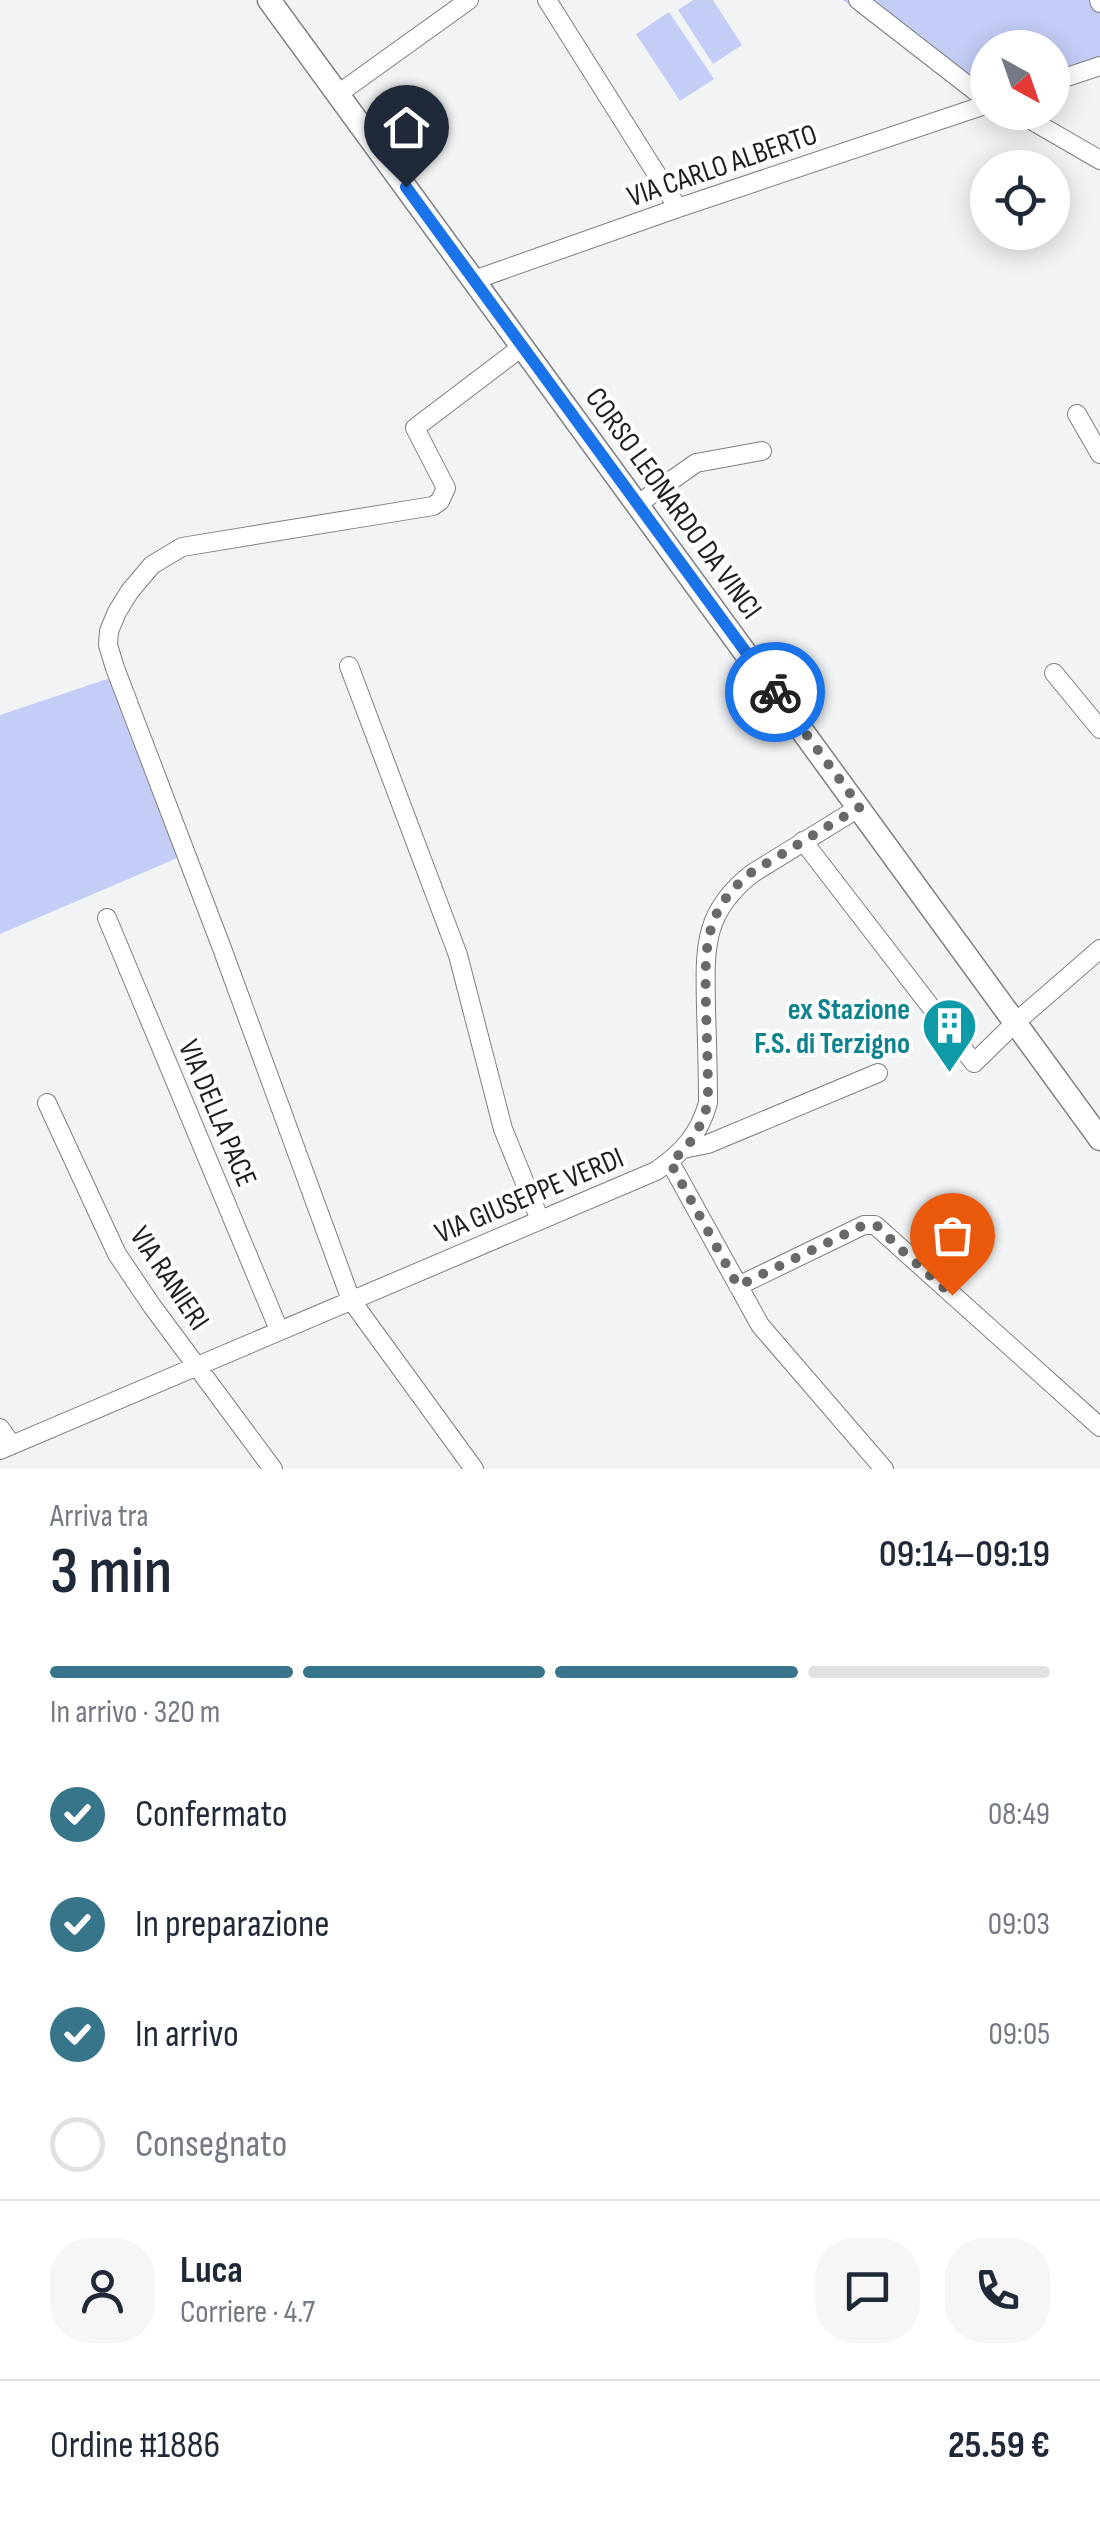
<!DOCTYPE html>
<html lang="it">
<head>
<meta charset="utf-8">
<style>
	:root { --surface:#fff; --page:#f6f6f7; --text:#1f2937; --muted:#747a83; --line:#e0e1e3; --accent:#36758a }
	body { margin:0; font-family:"Sofia Sans Condensed",sans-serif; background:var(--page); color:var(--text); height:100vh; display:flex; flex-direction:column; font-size:38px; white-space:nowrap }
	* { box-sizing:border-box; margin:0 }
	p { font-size:32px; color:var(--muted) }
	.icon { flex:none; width:55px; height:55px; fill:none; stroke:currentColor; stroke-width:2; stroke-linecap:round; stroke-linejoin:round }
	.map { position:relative; height:1469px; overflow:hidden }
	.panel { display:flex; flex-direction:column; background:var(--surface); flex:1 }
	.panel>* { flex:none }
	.needle { width:65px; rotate:140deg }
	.tools { position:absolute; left:970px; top:30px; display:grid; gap:20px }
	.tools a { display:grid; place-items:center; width:100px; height:100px; border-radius:50%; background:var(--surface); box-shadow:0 5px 25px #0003; font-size:50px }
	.pin { position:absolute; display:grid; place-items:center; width:85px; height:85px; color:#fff; margin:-102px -42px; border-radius:50% 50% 50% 0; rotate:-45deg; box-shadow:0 0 10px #0007 }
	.pin .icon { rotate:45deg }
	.courier { position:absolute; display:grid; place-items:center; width:100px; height:100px; margin:-50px; border:8px solid #1a73e8; border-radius:50%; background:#fff; color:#222; box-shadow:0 2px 12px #0007 }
	.summary em { font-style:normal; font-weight:600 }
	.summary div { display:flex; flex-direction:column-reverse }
	.summary { display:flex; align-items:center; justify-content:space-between; height:170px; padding:0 50px }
	h1 { font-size:65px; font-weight:600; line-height:75px }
	.bar { display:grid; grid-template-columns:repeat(4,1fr); gap:15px 10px; align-content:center; height:120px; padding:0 50px }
	.bar i { height:12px; border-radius:8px; background:var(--line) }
	.bar .current { background:var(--accent) }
	.bar p { grid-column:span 4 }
	.line { display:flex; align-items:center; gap:25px; padding:0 50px; border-top:2px solid var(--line) }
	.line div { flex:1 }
	.round { display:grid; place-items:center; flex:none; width:105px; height:105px; border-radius:40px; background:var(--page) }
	ol { padding:0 50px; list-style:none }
	li { display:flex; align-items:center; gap:30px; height:110px }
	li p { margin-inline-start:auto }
	li .icon { padding:10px; border-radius:50%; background:var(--accent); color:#fff; stroke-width:4 }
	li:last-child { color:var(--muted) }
	li i { width:55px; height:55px; border:5px solid var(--line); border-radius:50% }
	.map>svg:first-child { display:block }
	.green { fill:#c4cdf6 }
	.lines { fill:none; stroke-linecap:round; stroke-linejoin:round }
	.minor-casing { stroke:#7e7f80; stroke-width:20 }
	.major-casing { stroke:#7e7f80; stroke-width:25 }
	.minor { stroke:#fff; stroke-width:18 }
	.major { stroke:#fff; stroke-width:22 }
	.done { stroke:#68696a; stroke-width:10; stroke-dasharray:0 18 }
	.route { stroke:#1a73e8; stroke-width:12 }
	.labels { text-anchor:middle; stroke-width:8; stroke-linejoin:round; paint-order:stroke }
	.street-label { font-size:30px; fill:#1e1f1f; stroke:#fff }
	.culture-label { font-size:30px; font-weight:bold; fill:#0d838f; stroke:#fff; text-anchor:end }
</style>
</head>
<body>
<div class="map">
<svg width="1100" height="1469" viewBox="0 0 1100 1469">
	<rect width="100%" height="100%" fill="#f2f3f4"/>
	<path class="green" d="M693,0H713L742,45L713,64L678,10Z
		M843,0H1100V72L1053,87L1052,48H988L987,100L964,91Z
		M669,12L714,79L680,101L636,34Z
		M113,677L182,856L0,934V715Z"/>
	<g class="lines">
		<defs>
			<path id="minor" d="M547,0L678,208
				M858,0L979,94L988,98
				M1099,0L1100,3
				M1052,82L1100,66
				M338,94L469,0
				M1017,112L1100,160
				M474,280L678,208L988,104
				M1077,414L1100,454
				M638,504L696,463L762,451
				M349,666L458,955L503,1129L540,1220
				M1054,673L1100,729
				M803,841L974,1063L1016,1022L1100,949
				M107,918L279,1330
				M47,1103L117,1254L152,1306L273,1469
				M683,1149L708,1144L878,1073
				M670,1162L760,1325L884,1469
				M738,1286L864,1225H875L1100,1427
				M0,1428L12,1445
				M0,1450L656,1171C682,1153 699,1135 708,1103C708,1071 707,1040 706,1008C705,949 702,912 753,873L860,807
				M474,1469L351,1300L223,951L115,668L108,645L109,631L117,612L130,591L152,565L182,547L433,506L440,501L446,488L415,428L523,346"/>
			<path id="major" d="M269,0L1100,1139"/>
		</defs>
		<use href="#minor" class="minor-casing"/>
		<use href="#major" class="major-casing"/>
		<use href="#minor" class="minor"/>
		<use href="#major" class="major"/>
	</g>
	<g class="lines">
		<path class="done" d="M775,692L860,807L752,872C702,911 705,950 706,1008C707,1040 708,1071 708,1103C701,1127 691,1147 670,1162L738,1286L864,1225H876L882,1230L897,1246L952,1295"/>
		<path class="route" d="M406,187L775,692"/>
	</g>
	<defs>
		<symbol id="building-pin" viewBox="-11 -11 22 30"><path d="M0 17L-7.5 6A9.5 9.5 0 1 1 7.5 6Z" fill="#0f9aa8" stroke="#fff"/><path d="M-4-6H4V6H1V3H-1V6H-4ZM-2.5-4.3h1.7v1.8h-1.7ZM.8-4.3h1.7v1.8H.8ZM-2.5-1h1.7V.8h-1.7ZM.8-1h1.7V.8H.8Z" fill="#fff"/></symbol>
	</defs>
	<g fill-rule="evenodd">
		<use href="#building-pin" x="918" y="994" width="63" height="86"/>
	</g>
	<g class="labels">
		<g class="street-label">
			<text transform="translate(722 165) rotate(-19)" y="10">VIA CARLO ALBERTO</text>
			<text transform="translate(674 503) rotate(54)" y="10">CORSO LEONARDO DA VINCI</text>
			<text transform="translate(218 1113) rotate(67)" y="10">VIA DELLA PACE</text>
			<text transform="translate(529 1195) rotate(-23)" y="10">VIA GIUSEPPE VERDI</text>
			<text transform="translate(170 1278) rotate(56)" y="10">VIA RANIERI</text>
		</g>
		<g class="culture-label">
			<text x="910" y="1019">ex Stazione<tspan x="910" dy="34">F.S. di Terzigno</tspan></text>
		</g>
	</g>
</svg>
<div class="tools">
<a><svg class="needle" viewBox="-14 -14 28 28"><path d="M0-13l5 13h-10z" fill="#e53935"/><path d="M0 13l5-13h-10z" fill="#747a83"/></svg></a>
<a><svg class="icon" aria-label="locate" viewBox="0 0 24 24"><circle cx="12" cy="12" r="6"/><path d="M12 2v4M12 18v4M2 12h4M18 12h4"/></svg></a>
</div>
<div class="pin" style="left:952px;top:1295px;background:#ea580c"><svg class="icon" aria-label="bag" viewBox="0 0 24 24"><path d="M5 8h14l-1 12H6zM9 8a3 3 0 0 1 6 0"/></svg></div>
<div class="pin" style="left:406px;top:187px;background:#1f2937"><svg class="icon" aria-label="home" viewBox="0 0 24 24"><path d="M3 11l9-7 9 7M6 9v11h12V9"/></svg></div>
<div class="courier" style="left:775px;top:692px"><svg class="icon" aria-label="bike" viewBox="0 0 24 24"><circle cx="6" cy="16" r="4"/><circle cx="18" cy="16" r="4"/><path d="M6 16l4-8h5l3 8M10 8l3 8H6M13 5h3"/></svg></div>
</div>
<section class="panel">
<div class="summary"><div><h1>3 min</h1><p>Arriva tra</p></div><em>09:14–09:19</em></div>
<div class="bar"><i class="current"></i><i class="current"></i><i class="current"></i><i></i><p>In arrivo · 320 m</p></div>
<ol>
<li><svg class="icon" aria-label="check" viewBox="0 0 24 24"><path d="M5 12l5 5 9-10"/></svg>Confermato<p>08:49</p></li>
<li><svg class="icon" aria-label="check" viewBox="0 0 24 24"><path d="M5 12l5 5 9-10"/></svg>In preparazione<p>09:03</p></li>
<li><svg class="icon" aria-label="check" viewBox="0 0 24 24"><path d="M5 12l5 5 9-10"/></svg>In arrivo<p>09:05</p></li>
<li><i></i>Consegnato</li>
</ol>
<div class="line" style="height:180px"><a class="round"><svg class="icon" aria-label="person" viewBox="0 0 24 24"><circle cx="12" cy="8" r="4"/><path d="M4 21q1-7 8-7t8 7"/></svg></a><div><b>Luca</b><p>Corriere · 4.7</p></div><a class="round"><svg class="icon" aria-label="chat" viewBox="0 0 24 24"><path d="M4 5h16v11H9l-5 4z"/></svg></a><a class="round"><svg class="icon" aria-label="phone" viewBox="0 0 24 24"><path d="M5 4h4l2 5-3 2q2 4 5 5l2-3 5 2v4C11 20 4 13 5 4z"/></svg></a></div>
<div class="line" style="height:130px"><div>Ordine #1886</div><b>25.59 €</b></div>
</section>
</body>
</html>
